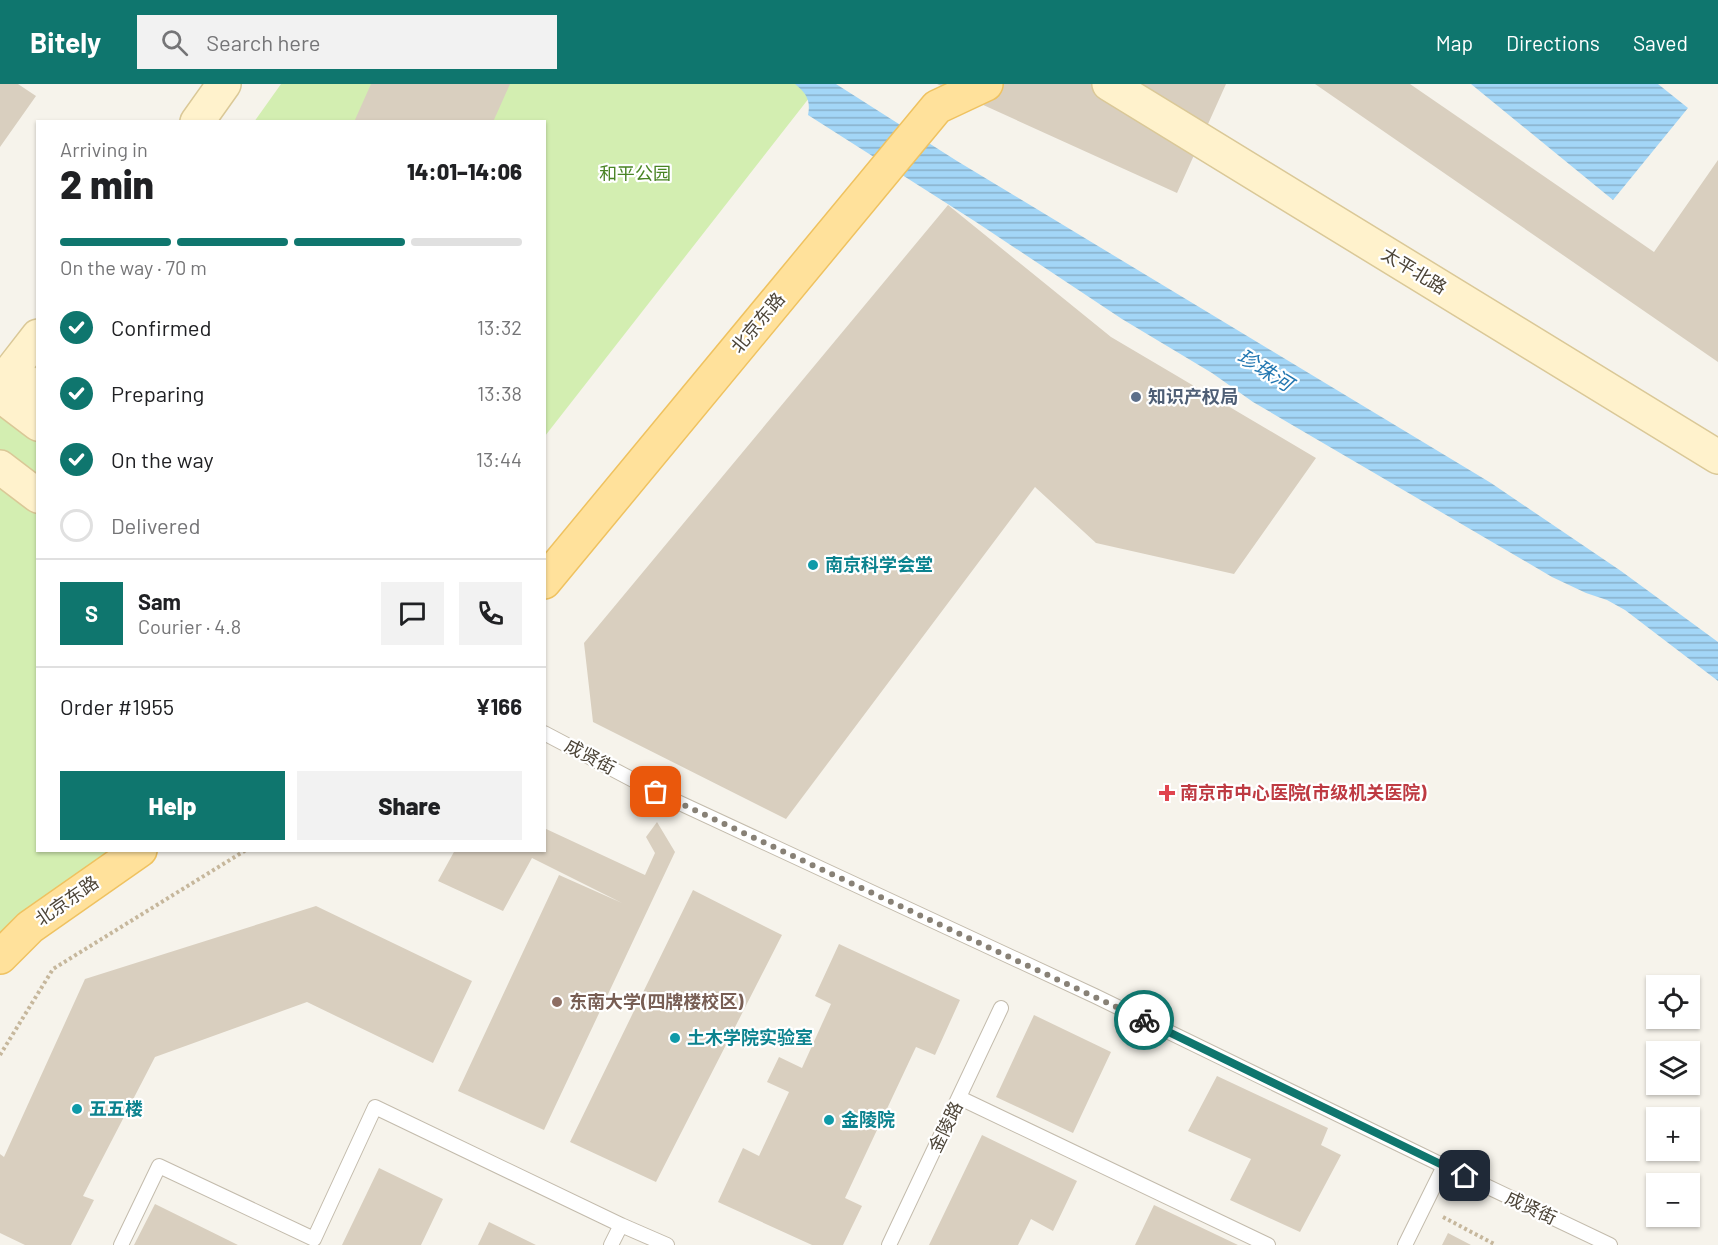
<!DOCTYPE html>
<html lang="en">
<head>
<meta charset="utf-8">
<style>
	:root { --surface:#fff; --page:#f2f2f2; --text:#202124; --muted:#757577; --line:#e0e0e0; --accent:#0f766e }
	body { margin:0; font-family:Barlow,"Noto Sans SC",sans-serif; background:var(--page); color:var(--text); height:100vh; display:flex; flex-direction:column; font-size:22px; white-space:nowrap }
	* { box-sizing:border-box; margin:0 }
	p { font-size:20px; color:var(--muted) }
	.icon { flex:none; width:33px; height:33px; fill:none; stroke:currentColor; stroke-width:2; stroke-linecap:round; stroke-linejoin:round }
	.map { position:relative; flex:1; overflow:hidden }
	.details { position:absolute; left:36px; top:36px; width:510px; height:732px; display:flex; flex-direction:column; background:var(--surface); border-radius:0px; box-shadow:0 2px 4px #0004 }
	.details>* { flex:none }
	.fabs { position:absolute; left:1646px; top:891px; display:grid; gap:12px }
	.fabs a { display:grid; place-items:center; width:54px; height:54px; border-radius:0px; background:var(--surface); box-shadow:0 2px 4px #0004; font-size:30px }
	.pin { position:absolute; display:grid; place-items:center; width:51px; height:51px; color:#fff; margin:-26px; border-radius:12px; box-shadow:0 3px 9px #0006 }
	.courier { position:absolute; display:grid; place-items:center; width:60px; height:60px; margin:-30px; border:4px solid #0f766e; border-radius:50%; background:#fff; color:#222; box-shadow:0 2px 8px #0007 }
	.summary em { font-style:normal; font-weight:800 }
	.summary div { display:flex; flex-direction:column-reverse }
	.summary { display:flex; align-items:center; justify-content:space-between; height:102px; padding:0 24px }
	h1 { font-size:39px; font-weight:800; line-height:45px }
	.bar { display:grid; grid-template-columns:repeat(4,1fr); gap:9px 6px; align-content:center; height:72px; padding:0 24px }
	.bar i { height:8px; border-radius:4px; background:var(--line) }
	.bar .selected { background:var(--accent) }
	.bar p { grid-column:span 4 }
	.line { display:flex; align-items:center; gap:15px; padding:0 24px; border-top:2px solid var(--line) }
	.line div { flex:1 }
	.round { display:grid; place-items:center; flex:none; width:63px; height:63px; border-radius:0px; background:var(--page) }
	ol { padding:0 24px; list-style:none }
	li { display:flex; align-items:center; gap:18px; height:66px }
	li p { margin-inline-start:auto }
	li .icon { padding:6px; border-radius:50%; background:var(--accent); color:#fff; stroke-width:4 }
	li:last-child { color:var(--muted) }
	li i { width:33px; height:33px; border:3px solid var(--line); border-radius:50% }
	.action { display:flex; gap:12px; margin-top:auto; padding:12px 24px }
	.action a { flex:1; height:69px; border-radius:0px; background:var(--accent); color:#fff; font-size:24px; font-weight:800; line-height:69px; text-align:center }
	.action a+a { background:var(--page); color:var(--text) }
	header { display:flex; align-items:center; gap:36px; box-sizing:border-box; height:84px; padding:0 30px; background:var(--accent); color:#fff }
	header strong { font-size:28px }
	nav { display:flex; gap:33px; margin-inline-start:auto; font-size:21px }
	.search { width:420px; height:54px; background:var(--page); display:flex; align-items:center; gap:15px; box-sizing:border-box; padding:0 21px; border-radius:0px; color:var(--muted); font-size:22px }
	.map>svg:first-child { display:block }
	.park { fill:#d3eeb1 }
	.water { fill:url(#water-rules) }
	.building { fill:#d9cfbf }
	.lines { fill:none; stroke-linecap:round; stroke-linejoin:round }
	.lane-casing { stroke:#c3bbac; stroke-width:16 }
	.secondary-casing { stroke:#dac897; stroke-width:36 }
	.primary-casing { stroke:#efc260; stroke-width:36 }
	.path { stroke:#c6b79c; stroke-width:4; stroke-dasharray:3 3; stroke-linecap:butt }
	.lane { stroke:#fff; stroke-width:14 }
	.secondary { stroke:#fff2cc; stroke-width:33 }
	.primary { stroke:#ffe19b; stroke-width:33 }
	.done { stroke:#888176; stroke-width:6; stroke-dasharray:0 10.8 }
	.route { stroke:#0f766e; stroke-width:8 }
	.service-dot { fill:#5c6f8a; stroke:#fff; stroke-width:2 }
	.culture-dot { fill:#0f9aa8; stroke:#fff; stroke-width:2 }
	.health-dot { fill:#e0444e; stroke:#fff; stroke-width:2 }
	.education-dot { fill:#8d6e63; stroke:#fff; stroke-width:2 }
	.labels { text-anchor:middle; stroke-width:4.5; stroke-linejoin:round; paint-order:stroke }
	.park-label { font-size:18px; fill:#498424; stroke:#fff }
	.street-label { font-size:18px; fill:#4c4437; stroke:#fff }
	.service-label { font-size:18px; font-weight:bold; fill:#4e5e75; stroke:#fff; text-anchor:start }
	.culture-label { font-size:18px; font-weight:bold; fill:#0d838f; stroke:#fff; text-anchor:start }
	.health-label { font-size:18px; font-weight:bold; fill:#be3a42; stroke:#fff; text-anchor:start }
	.education-label { font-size:18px; font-weight:bold; fill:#785e54; stroke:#fff; text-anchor:start }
	.water-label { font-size:20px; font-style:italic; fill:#2377b1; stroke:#fff }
</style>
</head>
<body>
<header>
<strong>Bitely</strong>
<div class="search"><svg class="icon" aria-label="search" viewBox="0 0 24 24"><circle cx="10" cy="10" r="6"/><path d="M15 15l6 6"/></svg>Search here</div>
<nav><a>Map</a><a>Directions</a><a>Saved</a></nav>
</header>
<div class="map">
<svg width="1718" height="1161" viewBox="0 0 1718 1161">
	<defs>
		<pattern id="water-rules" width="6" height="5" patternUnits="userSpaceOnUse" patternTransform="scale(1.5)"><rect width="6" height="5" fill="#a3d6f7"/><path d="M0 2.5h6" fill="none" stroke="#87afc9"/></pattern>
	</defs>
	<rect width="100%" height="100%" fill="#f6f3eb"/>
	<path class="park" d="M281,0H820L545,352L544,38H254Z
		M0,310L37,335L38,766L137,767L0,856Z"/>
	<path class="water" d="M795,0H836L957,77L1491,399L1621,487L1718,558V597L1625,526L1607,516L1586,509L1552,493L1253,318L1212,289L1122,235L976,138L808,31C811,16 806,9 795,0Z
		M1471,0H1658L1688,24L1613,116Z"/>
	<path class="building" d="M0,0H18L36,12L0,63Z
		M371,0H510L493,38H354Z
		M937,0H1226L1177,109Z
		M1315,0H1410L1654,168L1718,76V278Z
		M948,121L1111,253L1316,374L1234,490L1096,459L1035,403L786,735L593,638L584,559Z
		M657,738L675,768L544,1046L458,1007L559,791L622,819L532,774L503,827L438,797L455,766H544V744L645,791L655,769L646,753Z
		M693,806L782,851L656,1098L570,1058Z
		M316,822L472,897L433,979L307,918L155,973L83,1112L94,1116L71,1161H25L0,1149V1070L4,1073L85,895Z
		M839,860L960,916L935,971L916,963L845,1114L862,1122L843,1161H812L718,1118L743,1064L759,1072L789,1008L767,998L779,973L802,984L831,920L815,912Z
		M1034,931L1111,968L1073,1049L996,1013Z
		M1217,992L1328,1044L1321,1061L1341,1071L1300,1148L1230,1116L1251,1075L1188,1047Z
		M982,1051L1077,1097L1053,1147L1031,1135L1018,1161H929Z
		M379,1084L443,1115L421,1161H342Z
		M155,1120L238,1161H134Z
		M1154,1121L1238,1161H1135Z
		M489,1138L536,1161H478Z
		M1448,1149L1471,1161H1442Z"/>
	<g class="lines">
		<defs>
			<path id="lane" d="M544,649L656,708L1095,912L1444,1082L1610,1161
				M960,1014L1268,1161
				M121,1161L159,1082L314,1155L375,1023L621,1141L667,1161
				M611,1161L621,1141
				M889,1161L1001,924
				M1405,1161L1444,1082"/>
			<path id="secondary" d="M1109,0L1718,373
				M197,38L224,0
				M11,287L38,306
				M0,301L38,252
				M0,311L38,340
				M0,383L38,412"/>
			<path id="primary" d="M544,498L937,23L986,0
				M0,873L30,843L140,766"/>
		</defs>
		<use href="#lane" class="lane-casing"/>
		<use href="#secondary" class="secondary-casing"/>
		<use href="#primary" class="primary-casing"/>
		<path class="path" d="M0,971L53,885L246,766
			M1443,1133L1496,1161"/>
		<use href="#lane" class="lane"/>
		<use href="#secondary" class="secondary"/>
		<use href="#primary" class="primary"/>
	</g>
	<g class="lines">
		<path class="done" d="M656,708L1144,936"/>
		<path class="route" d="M1144,936L1465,1092"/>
	</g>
	<circle class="service-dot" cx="1136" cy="313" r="6"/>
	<g class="culture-dot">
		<circle cx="813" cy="481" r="6"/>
		<circle cx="675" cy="954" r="6"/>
		<circle cx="77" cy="1025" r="6"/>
		<circle cx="829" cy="1036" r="6"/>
	</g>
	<path class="health-dot" d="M1164 700h6v6h6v6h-6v6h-6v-6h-6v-6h6z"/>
	<circle class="education-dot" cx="557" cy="918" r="6"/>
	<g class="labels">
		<g class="park-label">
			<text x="635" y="96">和平公园</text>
		</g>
		<g class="street-label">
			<text transform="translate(1414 187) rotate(31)" y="6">太平北路</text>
			<text transform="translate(758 239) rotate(-50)" y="6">北京东路</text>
			<text transform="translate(590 673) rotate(28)" y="6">成贤街</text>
			<text transform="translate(67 817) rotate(-35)" y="6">北京东路</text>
			<text transform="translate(946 1043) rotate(-64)" y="6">金陵路</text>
			<text transform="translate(1531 1124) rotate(25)" y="6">成贤街</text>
		</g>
		<g class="service-label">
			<text x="1148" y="319">知识产权局</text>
		</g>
		<g class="culture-label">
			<text x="825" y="487">南京科学会堂</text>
			<text x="687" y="960">土木学院实验室</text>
			<text x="89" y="1031">五五楼</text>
			<text x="841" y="1042">金陵院</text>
		</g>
		<g class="health-label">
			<text x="1180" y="715">南京市中心医院(市级机关医院)</text>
		</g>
		<g class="education-label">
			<text x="569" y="924">东南大学(四牌楼校区)</text>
		</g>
		<g class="water-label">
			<text transform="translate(1265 286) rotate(32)" y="7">珍珠河</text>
		</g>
	</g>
</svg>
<div class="fabs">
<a><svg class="icon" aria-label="locate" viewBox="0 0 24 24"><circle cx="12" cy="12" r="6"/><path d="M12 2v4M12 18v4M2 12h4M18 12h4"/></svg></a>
<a><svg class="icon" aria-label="layers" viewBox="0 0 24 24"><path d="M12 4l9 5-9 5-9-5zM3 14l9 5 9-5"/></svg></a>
<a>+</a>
<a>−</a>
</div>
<div class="pin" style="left:656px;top:708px;background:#ea580c"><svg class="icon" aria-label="bag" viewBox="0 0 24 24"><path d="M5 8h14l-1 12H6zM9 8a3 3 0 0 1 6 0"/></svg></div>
<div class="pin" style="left:1465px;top:1092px;background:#1f2937"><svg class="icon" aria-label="home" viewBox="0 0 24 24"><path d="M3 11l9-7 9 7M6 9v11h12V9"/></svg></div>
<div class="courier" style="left:1144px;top:936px"><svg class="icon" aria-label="bike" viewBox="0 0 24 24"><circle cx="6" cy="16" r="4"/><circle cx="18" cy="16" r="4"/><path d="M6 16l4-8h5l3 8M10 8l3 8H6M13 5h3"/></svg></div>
<section class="details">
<div class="summary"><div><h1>2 min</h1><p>Arriving in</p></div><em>14:01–14:06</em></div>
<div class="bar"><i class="selected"></i><i class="selected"></i><i class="selected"></i><i></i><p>On the way · 70 m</p></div>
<ol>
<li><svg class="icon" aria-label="check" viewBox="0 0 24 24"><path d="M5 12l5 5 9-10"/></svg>Confirmed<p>13:32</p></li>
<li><svg class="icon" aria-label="check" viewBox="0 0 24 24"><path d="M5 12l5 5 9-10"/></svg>Preparing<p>13:38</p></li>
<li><svg class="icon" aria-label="check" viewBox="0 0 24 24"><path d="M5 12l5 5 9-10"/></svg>On the way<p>13:44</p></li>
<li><i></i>Delivered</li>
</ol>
<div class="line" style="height:108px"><b class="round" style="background:var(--accent);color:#fff">S</b><div><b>Sam</b><p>Courier · 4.8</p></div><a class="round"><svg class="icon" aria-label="chat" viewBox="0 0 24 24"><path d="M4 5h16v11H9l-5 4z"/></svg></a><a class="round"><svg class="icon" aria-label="phone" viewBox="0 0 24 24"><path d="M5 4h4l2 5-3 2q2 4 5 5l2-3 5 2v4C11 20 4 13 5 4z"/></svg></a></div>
<div class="line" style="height:78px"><div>Order #1955</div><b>¥166</b></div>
<div class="action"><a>Help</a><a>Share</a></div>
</section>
</div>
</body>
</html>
